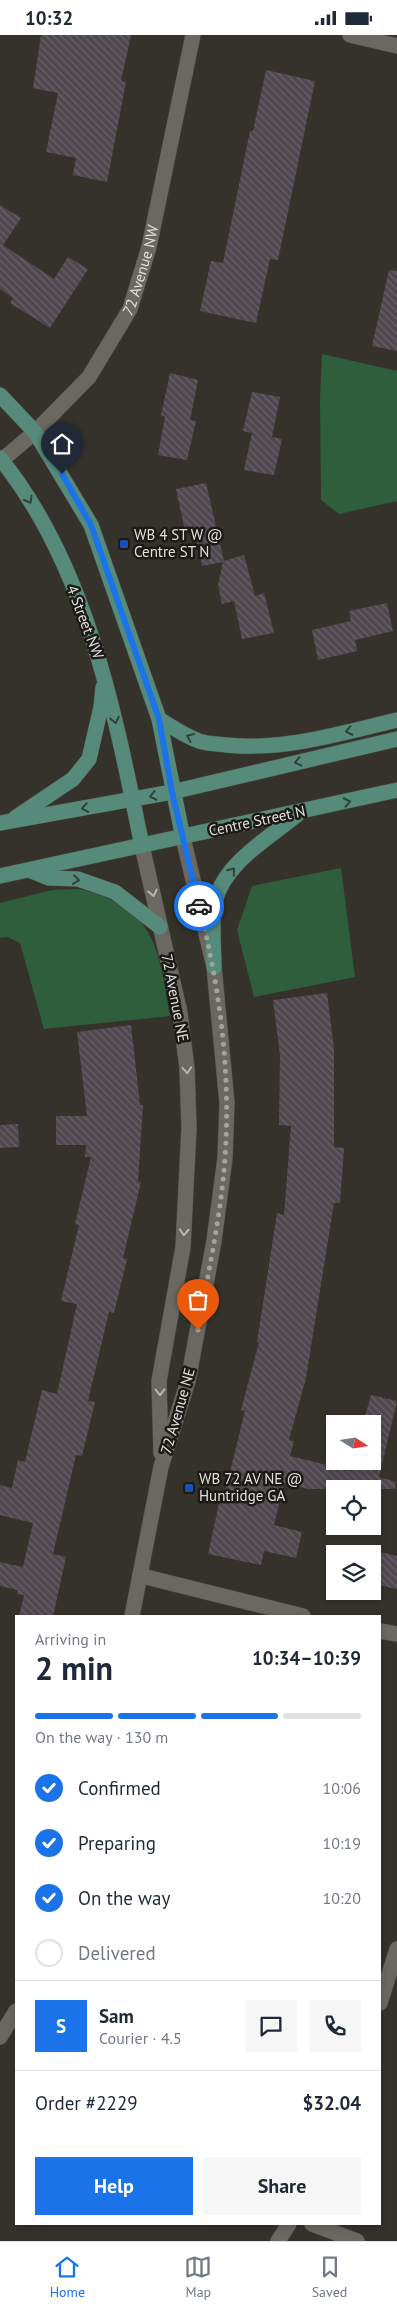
<!DOCTYPE html>
<html lang="en">
<head>
<meta charset="utf-8">
<style>
	:root { --surface:#fff; --page:#f6f6f7; --text:#1f2937; --muted:#747a83; --line:#e0e1e3; --accent:#1a73e8 }
	body { margin:0; font-family:"PT Sans",sans-serif; background:var(--page); color:var(--text); height:100vh; display:flex; flex-direction:column; font-size:19px; white-space:nowrap }
	* { box-sizing:border-box; margin:0 }
	p { font-size:16px; color:var(--muted) }
	.icon { flex:none; width:28px; height:28px; fill:none; stroke:currentColor; stroke-width:2; stroke-linecap:round; stroke-linejoin:round }
	.map { position:relative; flex:1; overflow:hidden }
	.sheet { position:absolute; left:15px; top:1580px; width:366px; height:610px; display:flex; flex-direction:column; background:var(--surface); border-radius:0px; box-shadow:0 2px 8px #0003 }
	.sheet>* { flex:none }
	.needle { width:32px; rotate:102deg }
	.buttons { position:absolute; left:326px; top:1380px; display:grid; gap:10px }
	.buttons a { display:grid; place-items:center; width:55px; height:55px; border-radius:0px; background:var(--surface); box-shadow:0 2px 8px #0003; font-size:25px }
	.pin { position:absolute; display:grid; place-items:center; width:42px; height:42px; color:#fff; margin:-51px -21px; border-radius:50% 50% 50% 0; rotate:-45deg; box-shadow:0 0 5px #0007 }
	.pin .icon { rotate:45deg }
	.courier { position:absolute; display:grid; place-items:center; width:50px; height:50px; margin:-25px; border:4px solid #1a73e8; border-radius:50%; background:#fff; color:#222; box-shadow:0 1px 6px #0007 }
	.overview em { font-style:normal; font-weight:700 }
	.overview div { display:flex; flex-direction:column-reverse }
	.overview { display:flex; align-items:center; justify-content:space-between; height:85px; padding:0 20px }
	h1 { font-size:32px; font-weight:700; line-height:38px }
	.bar { display:grid; grid-template-columns:repeat(4,1fr); gap:8px 5px; align-content:center; height:60px; padding:0 20px }
	.bar i { height:6px; border-radius:4px; background:var(--line) }
	.bar .current { background:var(--accent) }
	.bar p { grid-column:span 4 }
	.line { display:flex; align-items:center; gap:12px; padding:0 20px; border-top:1px solid var(--line) }
	.line div { flex:1 }
	.round { display:grid; place-items:center; flex:none; width:52px; height:52px; border-radius:0px; background:var(--page) }
	ol { padding:0 20px; list-style:none }
	li { display:flex; align-items:center; gap:15px; height:55px }
	li p { margin-inline-start:auto }
	li .icon { padding:5px; border-radius:50%; background:var(--accent); color:#fff; stroke-width:4 }
	li:last-child { color:var(--muted) }
	li i { width:28px; height:28px; border:2px solid var(--line); border-radius:50% }
	.primary-button { display:flex; gap:10px; margin-top:auto; padding:10px 20px }
	.primary-button a { flex:1; height:58px; border-radius:0px; background:var(--accent); color:#fff; font-size:20px; font-weight:700; line-height:58px; text-align:center }
	.primary-button a+a { background:var(--page); color:var(--text) }
	.status { display:flex; justify-content:space-between; align-items:center; height:35px; padding:0 25px; background:var(--surface); direction:ltr }
	.status svg { height:14px; fill:currentColor }
	.dock { display:flex; justify-content:space-around; align-items:center; height:70px; border-top:1px solid var(--line); background:var(--surface); font-size:14px; color:var(--muted) }
	.dock a { display:grid; justify-items:center; gap:2px }
	.dock .current { color:var(--accent) }
	.map>svg:first-child { display:block }
	.park { fill:#2e5e3b }
	.building { fill:url(#building-back-hatch) }
	.lines { fill:none; stroke-linecap:round; stroke-linejoin:round }
	.minor-casing { stroke:#504d48; stroke-width:16 }
	.major-casing { stroke:#504d48; stroke-width:16 }
	.minor { stroke:#6b6861; stroke-width:15 }
	.major { stroke:#568b7b; stroke-width:15 }
	.oneway { stroke:#30423a }
	.oneway2 { stroke:#b8b6b1 }
	.done { stroke:#a5a39e; stroke-width:5; stroke-dasharray:0 9 }
	.route { stroke:#1a73e8; stroke-width:6 }
	.transit-dot { fill:#1a4fb4; stroke:#1b1a17; stroke-width:2 }
	.labels { text-anchor:middle; stroke-width:5; stroke-linejoin:round; paint-order:stroke }
	.street-label { font-size:15px; fill:#e2e0dc; stroke:#1b1a17 }
	.poi-label { font-size:15px; fill:#e2e0dc; stroke:#1b1a17; text-anchor:start }
</style>
</head>
<body>
<div class="status"><b>10:32</b><svg viewBox="0 0 49 12"><path d="M0 12V9h3v3zM5 12V6h3v6zM10 12V3h3v9zM15 12V0h3v12zM26 1h20v11H26zM47 4h2v5h-2z"/></svg></div>
<div class="map">
<svg width="397" height="2206" viewBox="0 0 397 2206">
	<defs>
		<pattern id="building-back-hatch" width="6" height="6" patternUnits="userSpaceOnUse" patternTransform="scale(1.25)"><rect width="6" height="6" fill="#4f494f"/><path d="M-1 5l2 2M0 0l6 6M5-1l2 2" fill="none" stroke="#686368"/></pattern>
	</defs>
	<rect width="100%" height="100%" fill="#35322c"/>
	<path class="park" d="M322,319L397,336V466L339,479L321,465L320,364Z
		M341,833L355,942L254,962L237,895L252,851Z
		M79,854C155,872 159,913 170,981L44,994L20,908L7,902L0,903V868L52,855Z"/>
	<path class="building" d="M41,0H131L121,46L126,47L107,147L73,140L76,123L46,117L58,58L33,53Z
		M266,35L315,46L278,225L270,224L256,288L200,276L211,226L223,228L250,96H253Z
		M0,170L21,183L3,210L54,244L68,222L88,234L50,293L10,268L13,263L0,254Z
		M389,235L397,236V316L372,311Z
		M170,338L198,345L190,385L196,386L187,425L158,420L165,382L161,380Z
		M252,357L280,362L272,402L282,404L274,440L244,435L252,398L243,396Z
		M206,448L224,526L244,520L255,561L264,558L274,598L242,604L234,566L222,569L218,550L223,527L202,531L194,495L185,496L176,454Z
		M387,568L393,596L355,605L357,616L318,625L312,595L351,586L349,576Z
		M327,958L334,1014V1112L344,1113L340,1168H334L306,1343L289,1405L294,1406L290,1421L352,1436L354,1426H372V1384L365,1382L371,1360L397,1366L379,1442L396,1447L395,1454H308L284,1448L274,1490L302,1497L296,1523L264,1516L261,1530L208,1519L220,1464L223,1465L245,1376L241,1375L259,1307H257L277,1178L284,1180L291,1091L279,1090L280,1020L273,965Z
		M131,990L140,1070H143L138,1147H141L123,1223L127,1224L114,1278L109,1277L88,1366L95,1367L82,1421L76,1420L53,1519L66,1522L53,1581H19L24,1560L17,1559L18,1555L0,1551V1527L23,1532L33,1488L0,1480V1450L12,1453L18,1425L25,1427L42,1355L57,1359L77,1269L61,1266L79,1190L75,1189L91,1122H85L86,1110H56V1081H87L77,997Z
		M18,1089L19,1112L0,1113V1090Z
		M372,1515L397,1521V1554L372,1549Z"/>
	<g class="lines">
		<defs>
			<g id="minor">
				<path d="M350,0L397,11"/>
				<path id="s1" d="M2,425L35,397L89,342L130,274L149,212L193,0"/>
				<path d="M142,811L180,978L187,1033L189,1093L183,1212L159,1346L161,1418"/>
				<path d="M142,1541L303,1581"/>
				<path d="M132,1581L161,1432L188,1346L214,1206L225,1123L227,1068L214,932L183,803"/>
				<path d="M380,1596L397,1599"/>
				<path d="M380,1968L397,1914"/>
				<path d="M0,2002L16,1976"/>
				<path d="M312,2189L357,2206"/>
				<path d="M278,2206L289,2189"/>
			</g>
			<path id="major" d="M0,360L35,397L91,490L159,684L183,803
				M0,423C87,531 115,678 142,811
				M159,684C172,692 185,701 199,706C208,709 218,709 226,710C284,716 341,698 397,685
				M15,783L73,744L89,724L101,672L103,652
				M0,788L172,757L397,704
				M29,835L49,843L78,844L115,857L160,892
				M0,841L397,755
				M214,932C214,915 211,882 215,867C224,828 269,803 298,779"/>
		</defs>
		<use href="#minor" class="minor-casing"/>
		<use href="#major" class="major-casing"/>
		<use href="#minor" class="minor"/>
		<use href="#major" class="major"/>
	</g>
	<defs><path id="oneway-chevron" d="M-2-3.5L2.5 0L-2 3.5" fill="none" stroke-width="1.6" stroke-linecap="round" stroke-linejoin="round" transform="scale(1.25)"/></defs>
	<g class="oneway">
		<use href="#oneway-chevron" transform="translate(29 465) rotate(60)"/>
		<use href="#oneway-chevron" transform="translate(115 685) rotate(77)"/>
		<use href="#oneway-chevron" transform="translate(349 696) rotate(168)"/>
		<use href="#oneway-chevron" transform="translate(190 702) rotate(-156)"/>
		<use href="#oneway-chevron" transform="translate(298 727) rotate(167)"/>
		<use href="#oneway-chevron" transform="translate(153 761) rotate(168)"/>
		<use href="#oneway-chevron" transform="translate(347 767) rotate(-12)"/>
		<use href="#oneway-chevron" transform="translate(85 773) rotate(170)"/>
		<use href="#oneway-chevron" transform="translate(232 836) rotate(-51)"/>
		<use href="#oneway-chevron" transform="translate(76 845) rotate(8)"/>
	</g>
	<g class="oneway2">
		<use href="#oneway-chevron" transform="translate(153 858) rotate(78)"/>
		<use href="#oneway-chevron" transform="translate(187 1035) rotate(86)"/>
		<use href="#oneway-chevron" transform="translate(184 1197) rotate(93)"/>
		<use href="#oneway-chevron" transform="translate(160 1357) rotate(89)"/>
	</g>
	<g class="lines">
		<path class="done" d="M198,1295C208,1238 221,1181 225,1123C231,1039 220,952 199,871"/>
		<path class="route" d="M62,439L91,490L159,684L172,757L199,871"/>
	</g>
	<g class="transit-dot">
		<rect x="119" y="504" width="10" height="10" rx="2.5"/>
		<rect x="184" y="1448" width="10" height="10" rx="2.5"/>
	</g>
	<g class="labels">
		<g class="street-label">
			<text dy="5" stroke="none"><textPath href="#s1" startOffset="240">72 Avenue NW</textPath></text>
			<text transform="translate(85 587) rotate(69)" y="5">4 Street NW</text>
			<text transform="translate(257 786) rotate(-12)" y="5">Centre Street N</text>
			<text transform="translate(175 963) rotate(79)" y="5">72 Avenue NE</text>
			<text transform="translate(178 1376) rotate(-74)" y="5">72 Avenue NE</text>
		</g>
		<g class="poi-label">
			<text x="134" y="505">WB 4 ST W @<tspan x="134" dy="17">Centre ST N</tspan></text>
			<text x="199" y="1449">WB 72 AV NE @<tspan x="199" dy="17">Huntridge GA</tspan></text>
		</g>
	</g>
</svg>
<div class="buttons">
<a><svg class="needle" viewBox="-14 -14 28 28"><path d="M0-13l5 13h-10z" fill="#e53935"/><path d="M0 13l5-13h-10z" fill="#747a83"/></svg></a>
<a><svg class="icon" aria-label="locate" viewBox="0 0 24 24"><circle cx="12" cy="12" r="6"/><path d="M12 2v4M12 18v4M2 12h4M18 12h4"/></svg></a>
<a><svg class="icon" aria-label="layers" viewBox="0 0 24 24"><path d="M12 4l9 5-9 5-9-5zM3 14l9 5 9-5"/></svg></a>
</div>
<div class="pin" style="left:198px;top:1295px;background:#ea580c"><svg class="icon" aria-label="bag" viewBox="0 0 24 24"><path d="M5 8h14l-1 12H6zM9 8a3 3 0 0 1 6 0"/></svg></div>
<div class="pin" style="left:62px;top:439px;background:#1f2937"><svg class="icon" aria-label="home" viewBox="0 0 24 24"><path d="M3 11l9-7 9 7M6 9v11h12V9"/></svg></div>
<div class="courier" style="left:199px;top:871px"><svg class="icon" aria-label="car" viewBox="0 0 24 24"><path d="M5 17H2v-5l4-1 3-4h7l3 4 3 1v5h-3M9 17h6M6 11h13"/><circle cx="7" cy="17" r="2"/><circle cx="17" cy="17" r="2"/></svg></div>
<section class="sheet">
<div class="overview"><div><h1>2 min</h1><p>Arriving in</p></div><em>10:34–10:39</em></div>
<div class="bar"><i class="current"></i><i class="current"></i><i class="current"></i><i></i><p>On the way · 130 m</p></div>
<ol>
<li><svg class="icon" aria-label="check" viewBox="0 0 24 24"><path d="M5 12l5 5 9-10"/></svg>Confirmed<p>10:06</p></li>
<li><svg class="icon" aria-label="check" viewBox="0 0 24 24"><path d="M5 12l5 5 9-10"/></svg>Preparing<p>10:19</p></li>
<li><svg class="icon" aria-label="check" viewBox="0 0 24 24"><path d="M5 12l5 5 9-10"/></svg>On the way<p>10:20</p></li>
<li><i></i>Delivered</li>
</ol>
<div class="line" style="height:90px"><b class="round" style="background:var(--accent);color:#fff">S</b><div><b>Sam</b><p>Courier · 4.5</p></div><a class="round"><svg class="icon" aria-label="chat" viewBox="0 0 24 24"><path d="M4 5h16v11H9l-5 4z"/></svg></a><a class="round"><svg class="icon" aria-label="phone" viewBox="0 0 24 24"><path d="M5 4h4l2 5-3 2q2 4 5 5l2-3 5 2v4C11 20 4 13 5 4z"/></svg></a></div>
<div class="line" style="height:65px"><div>Order #2229</div><b>$32.04</b></div>
<div class="primary-button"><a>Help</a><a>Share</a></div>
</section>
</div>
<nav class="dock">
<a class="current"><svg class="icon" aria-label="home" viewBox="0 0 24 24"><path d="M3 11l9-7 9 7M6 9v11h12V9"/></svg>Home</a>
<a><svg class="icon" aria-label="map" viewBox="0 0 24 24"><path d="M3 6l6-2 6 2 6-2v14l-6 2-6-2-6 2zM9 4v14M15 6v14"/></svg>Map</a>
<a><svg class="icon" aria-label="saved" viewBox="0 0 24 24"><path d="M7 4h10v16l-5-4-5 4z"/></svg>Saved</a>
</nav>
</body>
</html>
